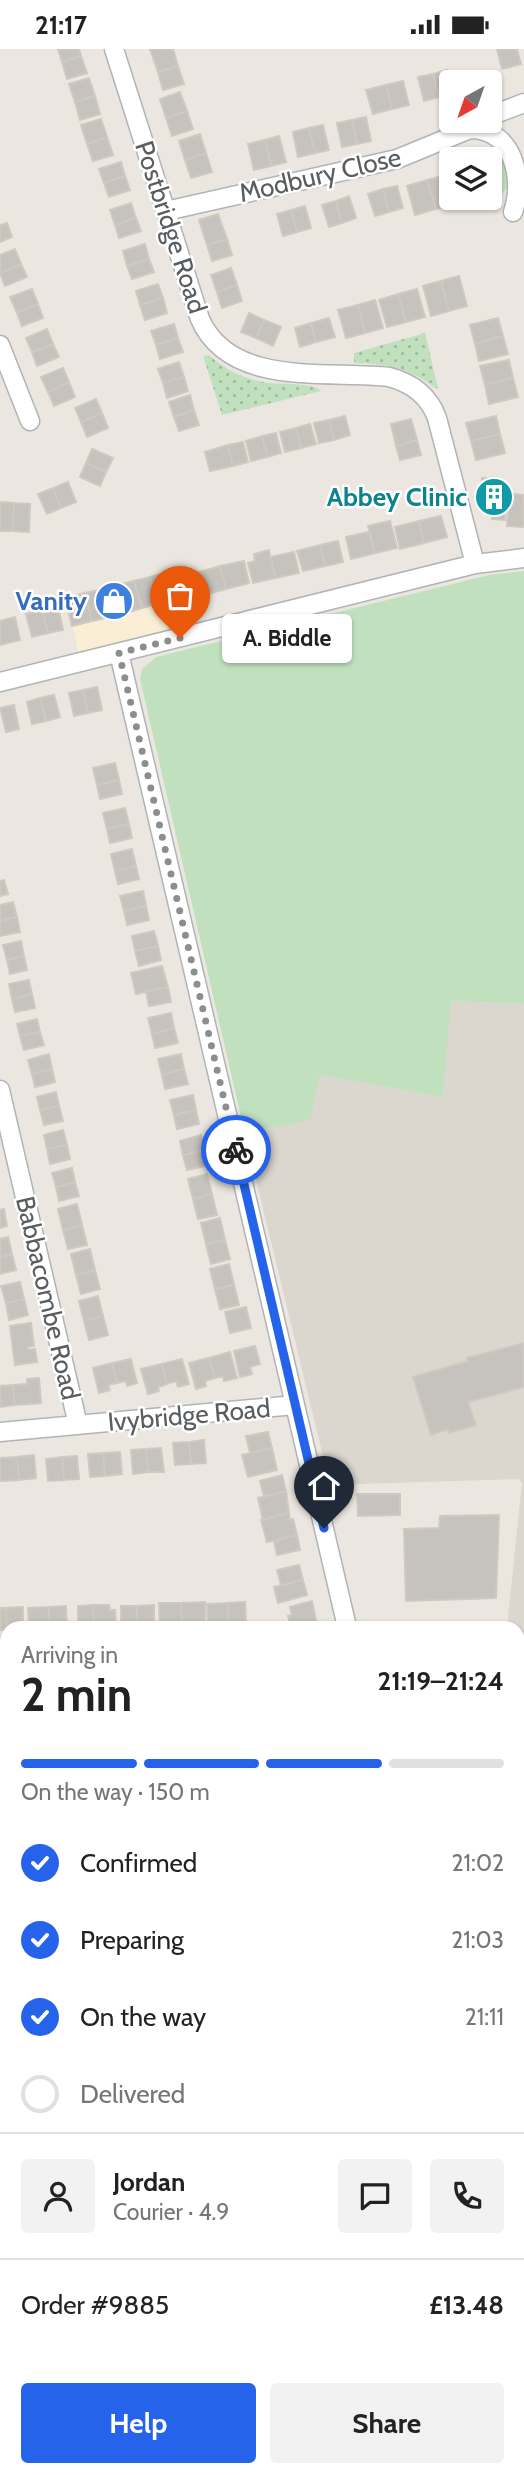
<!DOCTYPE html>
<html lang="en">
<head>
<meta charset="utf-8">
<style>
	:root { --surface:#fff; --page:#f2f2f2; --text:#222; --muted:#767676; --line:#e0e0e0; --accent:#2563eb }
	body { margin:0; font-family:Cabin,sans-serif; background:var(--page); color:var(--text); height:100vh; display:flex; flex-direction:column; font-size:26px; white-space:nowrap }
	* { box-sizing:border-box; margin:0 }
	p { font-size:23px; color:var(--muted) }
	.icon { flex:none; width:38px; height:38px; fill:none; stroke:currentColor; stroke-width:2; stroke-linecap:round; stroke-linejoin:round }
	.map { position:relative; flex:1; overflow:hidden }
	.panel { position:absolute; left:0px; top:1572px; width:525px; height:856px; display:flex; flex-direction:column; background:var(--surface); border-radius:21px 21px 0 0; box-shadow:0 2px 5px #0004 }
	.panel>* { flex:none }
	.needle { width:46px; rotate:220deg }
	.fabs { position:absolute; left:439px; top:21px; display:grid; gap:14px }
	.fabs a { display:grid; place-items:center; width:63px; height:63px; border-radius:7px; background:var(--surface); box-shadow:0 2px 5px #0004; font-size:35px }
	.pin { position:absolute; display:grid; place-items:center; width:60px; height:60px; color:#fff; margin:-72px -30px; border-radius:50% 50% 50% 0; rotate:-45deg; box-shadow:0 0 7px #0007 }
	.pin .icon { rotate:45deg }
	.courier { position:absolute; display:grid; place-items:center; width:70px; height:70px; margin:-35px; border:5px solid #2563eb; border-radius:50%; background:#fff; color:#222; box-shadow:0 2px 9px #0007 }
	.bubble { position:absolute; height:49px; border-radius:7px; background:var(--surface); box-shadow:0 2px 5px #0004; font-size:23px; font-weight:700; line-height:49px; text-align:center }
	.overview em { font-style:normal; font-weight:700 }
	.overview div { display:flex; flex-direction:column-reverse }
	.overview { display:flex; align-items:center; justify-content:space-between; height:119px; padding:0 21px }
	h1 { font-size:46px; font-weight:700; line-height:52px }
	.bar { display:grid; grid-template-columns:repeat(4,1fr); gap:10px 7px; align-content:center; height:84px; padding:0 21px }
	.bar i { height:9px; border-radius:5px; background:var(--line) }
	.bar .active { background:var(--accent) }
	.bar p { grid-column:span 4 }
	.line { display:flex; align-items:center; gap:18px; padding:0 21px; border-top:2px solid var(--line) }
	.line div { flex:1 }
	.round { display:grid; place-items:center; flex:none; width:74px; height:74px; border-radius:7px; background:var(--page) }
	ol { padding:0 21px; list-style:none }
	li { display:flex; align-items:center; gap:21px; height:77px }
	li p { margin-inline-start:auto }
	li .icon { padding:7px; border-radius:50%; background:var(--accent); color:#fff; stroke-width:4 }
	li:last-child { color:var(--muted) }
	li i { width:38px; height:38px; border:4px solid var(--line); border-radius:50% }
	.action { display:flex; gap:14px; margin-top:auto; padding:14px 21px }
	.action a { flex:1; height:80px; border-radius:7px; background:var(--accent); color:#fff; font-size:28px; font-weight:700; line-height:80px; text-align:center }
	.action a+a { background:var(--page); color:var(--text) }
	.status { display:flex; justify-content:space-between; align-items:center; height:49px; padding:0 35px; background:var(--surface); direction:ltr }
	.status svg { height:19px; fill:currentColor }
	.map>svg:first-child { display:block }
	.commercial { fill:#faefd6 }
	.education { fill:#dbd6ce }
	.grass { fill:url(#grass-dots) }
	.park { fill:#c1e1be }
	.building { fill:#c6c2bd; stroke:#cfc9bf; stroke-width:2 }
	.lines { fill:none; stroke-linecap:round; stroke-linejoin:round }
	.street-casing { stroke:#b1b3b7; stroke-width:21 }
	.secondary-casing { stroke:#b0b4b7; stroke-width:28 }
	.street { stroke:#fff; stroke-width:18 }
	.secondary { stroke:#fff; stroke-width:24 }
	.done { stroke:#8c8d8d; stroke-width:7; stroke-dasharray:0 12.6 }
	.route { stroke:#2563eb; stroke-width:9 }
	.labels { text-anchor:middle; stroke-width:5; stroke-linejoin:round; paint-order:stroke }
	.street-label { font-size:26px; fill:#595d60; stroke:#fff }
	.culture-label { font-size:26px; font-weight:bold; fill:#0d838f; stroke:#fff; text-anchor:end }
	.shop-label { font-size:26px; font-weight:bold; fill:#366cbe; stroke:#fff; text-anchor:end }
</style>
</head>
<body>
<div class="status"><b>21:17</b><svg viewBox="0 0 49 12"><path d="M0 12V9h3v3zM5 12V6h3v6zM10 12V3h3v9zM15 12V0h3v12zM26 1h20v11H26zM47 4h2v5h-2z"/></svg></div>
<div class="map">
<svg width="524" height="2426" viewBox="0 0 524 2426">
	<defs>
		<pattern id="grass-dots" width="8" height="8" patternUnits="userSpaceOnUse" patternTransform="scale(1.75)"><rect width="8" height="8" fill="#c1e1be"/><path d="M2 2h.1M6 6h.1" fill="none" stroke="#a0ba9e" stroke-width="1.8" stroke-linecap="round"/></pattern>
	</defs>
	<rect width="100%" height="100%" fill="#ebe7e0"/>
	<path class="commercial" d="M192,547L201,583L81,613L72,577Z"/>
	<path class="education" d="M450,952L524,955V1585H518V1578H507L522,1434L518,1430L330,1436L245,1085L311,1069L320,1026L443,1048Z"/>
	<path class="grass" d="M478,98H491L506,108L509,135L503,144L493,150L490,139V110H482Z
		M425,284L438,339H435C410,319 385,315 354,314V304Z
		M209,306C224,320 242,329 263,333C277,336 314,333 321,342L222,366L203,307Z"/>
	<path class="park" d="M524,522V955L451,952L443,1048L320,1026L311,1070L245,1085L140,630L142,620L156,608L489,526Z"/>
	<path class="building" d="M58,0H79L81,7L62,13Z
		M150,0H173L178,17L158,23Z
		M497,0H517L521,15L502,20Z
		M81,7L87,24L67,30L62,13Z
		M178,17L184,35L163,41L158,23Z
		M447,21L452,45L439,48L433,25Z
		M433,25L439,48L424,52L418,28Z
		M89,29L95,47L75,53L69,35Z
		M403,32L409,56L392,60L386,36Z
		M386,36L392,60L373,65L366,41Z
		M180,43L187,62L166,69L160,50Z
		M95,47L100,65L80,71L75,53Z
		M187,62L193,80L172,87L166,69Z
		M366,68L371,92L357,95L352,71Z
		M101,70L107,88L87,95L81,76Z
		M352,71L357,95L342,98L337,74Z
		M323,76L329,101L315,104L309,79Z
		M309,79L315,104L298,108L293,83Z
		M200,85L206,104L185,111L179,92Z
		M279,87L286,113L271,117L265,91Z
		M107,88L113,106L93,112L87,95Z
		M265,91L271,117L254,121L248,95Z
		M206,104L212,123L191,129L185,111Z
		M121,113L125,127L104,134L99,120Z
		M125,127L130,141L109,148L104,134Z
		M442,127L450,156L436,160L427,131Z
		M427,131L436,160L415,166L407,137Z
		M397,137L403,159L389,163L383,140Z
		M383,140L389,163L375,167L368,145Z
		M349,147L356,169L342,174L336,152Z
		M336,152L342,174L329,178L322,156Z
		M131,154L136,169L115,176L110,161Z
		M305,157L311,179L297,183L291,161Z
		M291,161L297,183L283,187L277,165Z
		M218,165L227,190L207,196L199,171Z
		M136,169L141,182L119,189L115,176Z
		M7,174L12,188L0,193V176Z
		M227,190L232,206L212,212L207,196Z
		M145,195L149,210L127,217L123,202Z
		M15,200L21,215L0,224V206Z
		M149,210L154,223L132,230L127,217Z
		M21,215L27,228L5,237L0,224Z
		M231,219L237,236L217,243L211,226Z
		M459,227L467,257L449,262L441,232Z
		M441,232L449,262L431,267L423,237Z
		M158,235L163,249L140,256L136,242Z
		M237,236L242,252L222,259L217,243Z
		M32,240L38,255L17,264L10,248Z
		M417,240L425,268L406,273L398,245Z
		M398,245L406,273L387,278L379,251Z
		M163,249L167,264L145,271L140,256Z
		M375,251L383,279L365,284L358,256Z
		M38,255L43,269L22,277L17,264Z
		M358,256L365,284L346,289L338,261Z
		M249,264L264,271L256,289L241,283Z
		M329,269L335,288L316,293L311,274Z
		M498,269L503,287L475,295L470,276Z
		M264,271L281,278L273,297L256,289Z
		M311,274L316,293L300,298L295,279Z
		M174,275L178,289L156,296L151,282Z
		M47,280L53,295L32,303L26,289Z
		M503,287L508,305L479,312L475,295Z
		M178,289L183,303L160,310L156,296Z
		M53,295L59,308L37,317L32,303Z
		M509,311L513,329L485,336L480,317Z
		M179,313L184,328L163,334L158,320Z
		M63,319L69,333L48,343L41,328Z
		M184,328L188,342L167,349L163,334Z
		M513,329L518,348L489,355L485,336Z
		M69,333L75,348L54,357L48,343Z
		M190,346L194,361L174,368L169,353Z
		M96,350L102,364L81,373L75,359Z
		M194,361L199,376L179,382L174,368Z
		M102,364L108,379L87,388L81,373Z
		M345,367L350,386L334,391L329,371Z
		M496,367L500,385L471,392L466,374Z
		M411,370L417,391L396,397L391,375Z
		M329,371L334,391L319,394L314,374Z
		M310,375L316,395L301,399L296,379Z
		M296,379L301,399L285,403L280,383Z
		M276,384L281,404L267,408L262,387Z
		M500,385L505,404L476,411L471,392Z
		M262,387L267,408L251,412L246,392Z
		M417,391L421,406L400,411L396,397Z
		M243,393L248,413L233,417L228,396Z
		M228,396L233,417L210,422L205,403Z
		M92,400L113,409L106,423L86,414Z
		M86,414L106,423L100,437L80,428Z
		M482,429L494,430L493,438L506,439L505,471L492,470V464H488V457L481,456Z
		M68,433L76,453L61,459L53,439Z
		M53,439L61,459L47,465L38,445Z
		M509,444L523,446L524,478L507,477Z
		M0,453L14,454L13,482H0Z
		M14,454L30,455L29,483L13,482Z
		M441,467L447,488L424,494L419,472Z
		M390,472L397,499L375,504L368,477Z
		M419,472L424,494L400,500L395,478Z
		M369,483L375,504L351,510L346,488Z
		M338,492L343,513L325,517L320,496Z
		M320,496L325,517L303,522L297,502Z
		M269,501L275,529L253,534L248,514L255,512L254,505Z
		M294,503L299,524L275,529L271,508Z
		M244,512L249,534L226,540L220,517Z
		M220,517L226,540L204,546L199,523Z
		M184,519L192,547L171,552L164,524Z
		M164,524L171,552L157,555L150,528Z
		M150,528L157,555L142,559L134,532Z
		M134,532L142,559L126,564L118,536Z
		M118,536L126,564L110,568L103,540Z
		M103,540L110,568L92,572L85,544Z
		M85,544L92,572L72,577L65,549Z
		M58,557L63,581L48,584L42,561Z
		M42,561L48,584L32,588L26,565Z
		M15,568L20,591L0,596V572Z
		M97,638L102,661L88,664L83,641Z
		M83,641L88,664L74,667L69,644Z
		M54,646L60,668L46,672L40,649Z
		M40,649L46,672L32,675L27,653Z
		M14,656L19,680L6,683L0,659Z
		M115,714L119,731L97,736L93,719Z
		M119,731L122,745L100,750L97,736Z
		M125,759L129,775L107,780L103,764Z
		M129,775L132,789L110,794L107,780Z
		M132,800L136,817L115,822L111,805Z
		M136,817L139,830L118,835L115,822Z
		M4,831L8,845L0,847V832Z
		M143,842L146,857L124,862L120,847Z
		M13,853L17,868L0,872V856Z
		M146,857L149,871L127,876L124,862Z
		M17,868L20,883L0,887V872Z
		M154,882L158,897L135,902L132,887Z
		M21,892L24,907L7,911L3,896Z
		M158,897L161,911L139,917L135,902Z
		M24,907L27,921L10,925L7,911Z
		M162,917L168,938L136,945L131,924Z
		M29,931L32,945L12,950L9,935Z
		M168,938L171,953L149,957L146,942Z
		M32,945L35,959L15,963L12,950Z
		M171,964L174,979L152,985L148,969Z
		M37,970L40,983L20,987L17,975Z
		M174,979L178,994L155,999L152,985Z
		M40,983L44,996L24,1001L20,987Z
		M49,1005L52,1020L32,1025L28,1011Z
		M181,1005L184,1020L162,1026L158,1010Z
		M52,1020L55,1033L35,1038L32,1025Z
		M184,1020L188,1035L165,1040L162,1026Z
		M56,1043L59,1057L40,1061L37,1048Z
		M193,1046L196,1061L174,1066L170,1051Z
		M59,1057L63,1072L44,1076L40,1061Z
		M196,1061L199,1075L177,1080L174,1066Z
		M63,1081L67,1096L47,1100L44,1086Z
		M201,1086L205,1101L183,1106L180,1092Z
		M67,1096L70,1110L50,1115L47,1100Z
		M205,1101L209,1116L187,1121L183,1106Z
		M72,1119L75,1133L56,1138L52,1124Z
		M207,1125L212,1145L193,1150L188,1130Z
		M75,1133L79,1147L59,1152L56,1138Z
		M212,1145L217,1166L198,1170L193,1150Z
		M77,1155L82,1176L63,1181L58,1160Z
		M4,1160L7,1177L0,1179V1161Z
		M220,1169L225,1191L206,1195L201,1174Z
		M82,1176L87,1196L68,1200L63,1181Z
		M8,1188L12,1205L0,1208V1190Z
		M225,1191L230,1210L211,1215L206,1195Z
		M90,1200L95,1221L76,1226L71,1205Z
		M12,1205L16,1221L0,1225V1208Z
		M229,1215L234,1236L215,1240L210,1220Z
		M95,1221L100,1240L81,1245L76,1226Z
		M20,1233L24,1250L6,1254L1,1237Z
		M234,1236L239,1256L220,1260L215,1240Z
		M98,1247L103,1267L84,1272L79,1252Z
		M24,1250L28,1266L9,1271L6,1254Z
		M246,1258L251,1279L230,1284L225,1263Z
		M103,1267L108,1286L89,1291L84,1272Z
		M31,1274L34,1297L28,1298V1301L35,1300L37,1313L15,1316L10,1277Z
		M524,1294V1338L468,1353L476,1376L449,1384L448,1380L431,1386L413,1328L468,1312L467,1309Z
		M255,1297L260,1315L250,1318L252,1325L240,1328L234,1302Z
		M230,1303L237,1329L224,1332L223,1327L215,1329L209,1309Z
		M209,1309L215,1329L205,1332L206,1337L196,1340L189,1314Z
		M131,1310L137,1334L127,1337L126,1332L117,1334L112,1314Z
		M182,1310L189,1335L178,1338L176,1332L167,1335L162,1315Z
		M112,1314L117,1334L108,1336L110,1341L99,1344L93,1319Z
		M162,1315L167,1335L158,1338L159,1342L148,1345L141,1320Z
		M39,1329L41,1354L15,1356L13,1336L27,1335V1330Z
		M13,1336L15,1356L0,1358V1337Z
		M268,1383L272,1399L250,1404L246,1387Z
		M204,1391L206,1414L191,1415L189,1393Z
		M189,1393L191,1415L175,1416L173,1394Z
		M161,1399L164,1423H148L146,1400Z
		M272,1399L277,1421L248,1428L242,1406Z
		M146,1400L148,1423L133,1425L131,1401Z
		M120,1403L122,1425L105,1427L103,1404Z
		M103,1404L105,1427L90,1428L88,1405Z
		M34,1406L36,1429L19,1431L17,1408Z
		M77,1407L79,1430L64,1431L62,1408Z
		M17,1408L19,1431L0,1432V1409Z
		M62,1408L64,1431L48,1432L46,1410Z
		M282,1426L286,1442L264,1448L260,1432Z
		M286,1442L289,1464L263,1471L258,1449Z
		M357,1445H400V1466L358,1467Z
		M289,1464L290,1471L293,1470L297,1486L267,1493L261,1471Z
		M499,1466L496,1549L406,1552L404,1480L439,1479L440,1467Z
		M297,1486L300,1501L277,1506L274,1492Z
		M299,1516L303,1531L281,1536L277,1521Z
		M303,1531L307,1546L278,1554L274,1538Z
		M312,1552L317,1576L291,1578L288,1567L292,1566L290,1558Z
		M205,1553V1577L182,1578L181,1554Z
		M245,1553L246,1576L229,1577L228,1554Z
		M159,1554H181L182,1578H160Z
		M228,1554L229,1577L208,1578L207,1555Z
		M93,1556L94,1578H78V1557Z
		M93,1556H109L110,1561H115L116,1577L94,1578Z
		M154,1556V1578H137V1557Z
		M66,1557L67,1578H49V1558Z
		M121,1557H137V1578H121Z
		M23,1558V1578H7V1581L6,1559Z
		M49,1558V1578H29L28,1559Z
		M0,1559H6L7,1581H0Z
		M518,1630H524V1651H518Z
		M0,1642H7V1664H0Z
		M0,1813H7V1834H0Z
		M0,1901H7V1919H0Z
		M518,1901H524V1923L518,1922Z
		M524,2074V2092L518,2094V2075Z
		M524,2092V2111L518,2113V2094Z
		M524,2126V2161L519,2162L518,2127Z
		M0,2144H7V2166H0Z
		M524,2170V2202L518,2188V2171Z
		M0,2230H6L5,2258H0Z
		M467,2420H489L490,2426H462L468,2425Z
		M96,2422L119,2423V2426H96Z"/>
	<g class="lines">
		<defs>
			<path id="street" d="M114,0L200,270C230,339 328,321 389,328C412,334 429,347 437,369L475,515
				M490,67L524,54
				M166,162L397,110L470,80C514,80 524,130 513,163
				M0,296L30,372
				M119,604L347,1578
				M0,633L475,515L524,509
				M0,1041L78,1376
				M0,1383L295,1356
				M518,1600H524
				M0,1613H7
				M0,2198H7
				M518,2291L524,2290
				M518,2396L520,2426"/>
			<path id="secondary" d="M0,1868H7
				M518,1869H524"/>
		</defs>
		<use href="#street" class="street-casing"/>
		<use href="#secondary" class="secondary-casing"/>
		<use href="#street" class="street"/>
		<use href="#secondary" class="secondary"/>
	</g>
	<g class="lines">
		<path class="done" d="M180,589L119,604L236,1101"/>
		<path class="route" d="M236,1101L324,1479"/>
	</g>
	<defs>
		<symbol id="building-disc" viewBox="-11 -11 22 22"><circle r="9.5" fill="#0f9aa8" stroke="#fff"/><path d="M-4-6H4V6H1V3H-1V6H-4ZM-2.5-4.3h1.7v1.8h-1.7ZM.8-4.3h1.7v1.8H.8ZM-2.5-1h1.7V.8h-1.7ZM.8-1h1.7V.8H.8Z" fill="#fff"/></symbol>
		<symbol id="shop-disc" viewBox="-11 -11 22 22"><circle r="9.5" fill="#3f7fe0" stroke="#fff"/><path d="M-5-2.5h2.3a2.7 3.5 0 0 1 5.4 0H5L5.5 6h-11ZM-1.5-2.5h3a1.5 2.3 0 0 0-3 0Z" fill="#fff"/></symbol>
	</defs>
	<g fill-rule="evenodd">
		<use href="#building-disc" x="472" y="426" width="44" height="44"/>
		<use href="#shop-disc" x="92" y="530" width="44" height="44"/>
	</g>
	<g class="labels">
		<g class="street-label">
			<text transform="translate(320 126) rotate(-13)" y="9">Modbury Close</text>
			<text transform="translate(171 178) rotate(72)" y="9">Postbridge Road</text>
			<text transform="translate(48 1249) rotate(77)" y="9">Babbacombe Road</text>
			<text transform="translate(189 1366) rotate(-5)" y="9">Ivybridge Road</text>
		</g>
		<g class="culture-label">
			<text x="467" y="457">Abbey Clinic</text>
		</g>
		<g class="shop-label">
			<text x="87" y="561">Vanity</text>
		</g>
	</g>
</svg>
<div class="fabs">
<a><svg class="needle" viewBox="-14 -14 28 28"><path d="M0-13l5 13h-10z" fill="#e53935"/><path d="M0 13l5-13h-10z" fill="#767676"/></svg></a>
<a><svg class="icon" aria-label="layers" viewBox="0 0 24 24"><path d="M12 4l9 5-9 5-9-5zM3 14l9 5 9-5"/></svg></a>
</div>
<div class="pin" style="left:180px;top:589px;background:#ea580c"><svg class="icon" aria-label="bag" viewBox="0 0 24 24"><path d="M5 8h14l-1 12H6zM9 8a3 3 0 0 1 6 0"/></svg></div>
<div class="pin" style="left:324px;top:1479px;background:#1f2937"><svg class="icon" aria-label="home" viewBox="0 0 24 24"><path d="M3 11l9-7 9 7M6 9v11h12V9"/></svg></div>
<div class="courier" style="left:236px;top:1101px"><svg class="icon" aria-label="bike" viewBox="0 0 24 24"><circle cx="6" cy="16" r="4"/><circle cx="18" cy="16" r="4"/><path d="M6 16l4-8h5l3 8M10 8l3 8H6M13 5h3"/></svg></div>
<div class="bubble" style="left:222px;top:565px;width:130px">A. Biddle</div>
<section class="panel">
<div class="overview"><div><h1>2 min</h1><p>Arriving in</p></div><em>21:19–21:24</em></div>
<div class="bar"><i class="active"></i><i class="active"></i><i class="active"></i><i></i><p>On the way · 150 m</p></div>
<ol>
<li><svg class="icon" aria-label="check" viewBox="0 0 24 24"><path d="M5 12l5 5 9-10"/></svg>Confirmed<p>21:02</p></li>
<li><svg class="icon" aria-label="check" viewBox="0 0 24 24"><path d="M5 12l5 5 9-10"/></svg>Preparing<p>21:03</p></li>
<li><svg class="icon" aria-label="check" viewBox="0 0 24 24"><path d="M5 12l5 5 9-10"/></svg>On the way<p>21:11</p></li>
<li><i></i>Delivered</li>
</ol>
<div class="line" style="height:126px"><a class="round"><svg class="icon" aria-label="person" viewBox="0 0 24 24"><circle cx="12" cy="8" r="4"/><path d="M4 21q1-7 8-7t8 7"/></svg></a><div><b>Jordan</b><p>Courier · 4.9</p></div><a class="round"><svg class="icon" aria-label="chat" viewBox="0 0 24 24"><path d="M4 5h16v11H9l-5 4z"/></svg></a><a class="round"><svg class="icon" aria-label="phone" viewBox="0 0 24 24"><path d="M5 4h4l2 5-3 2q2 4 5 5l2-3 5 2v4C11 20 4 13 5 4z"/></svg></a></div>
<div class="line" style="height:91px"><div>Order #9885</div><b>£13.48</b></div>
<div class="action"><a>Help</a><a>Share</a></div>
</section>
</div>
</body>
</html>
